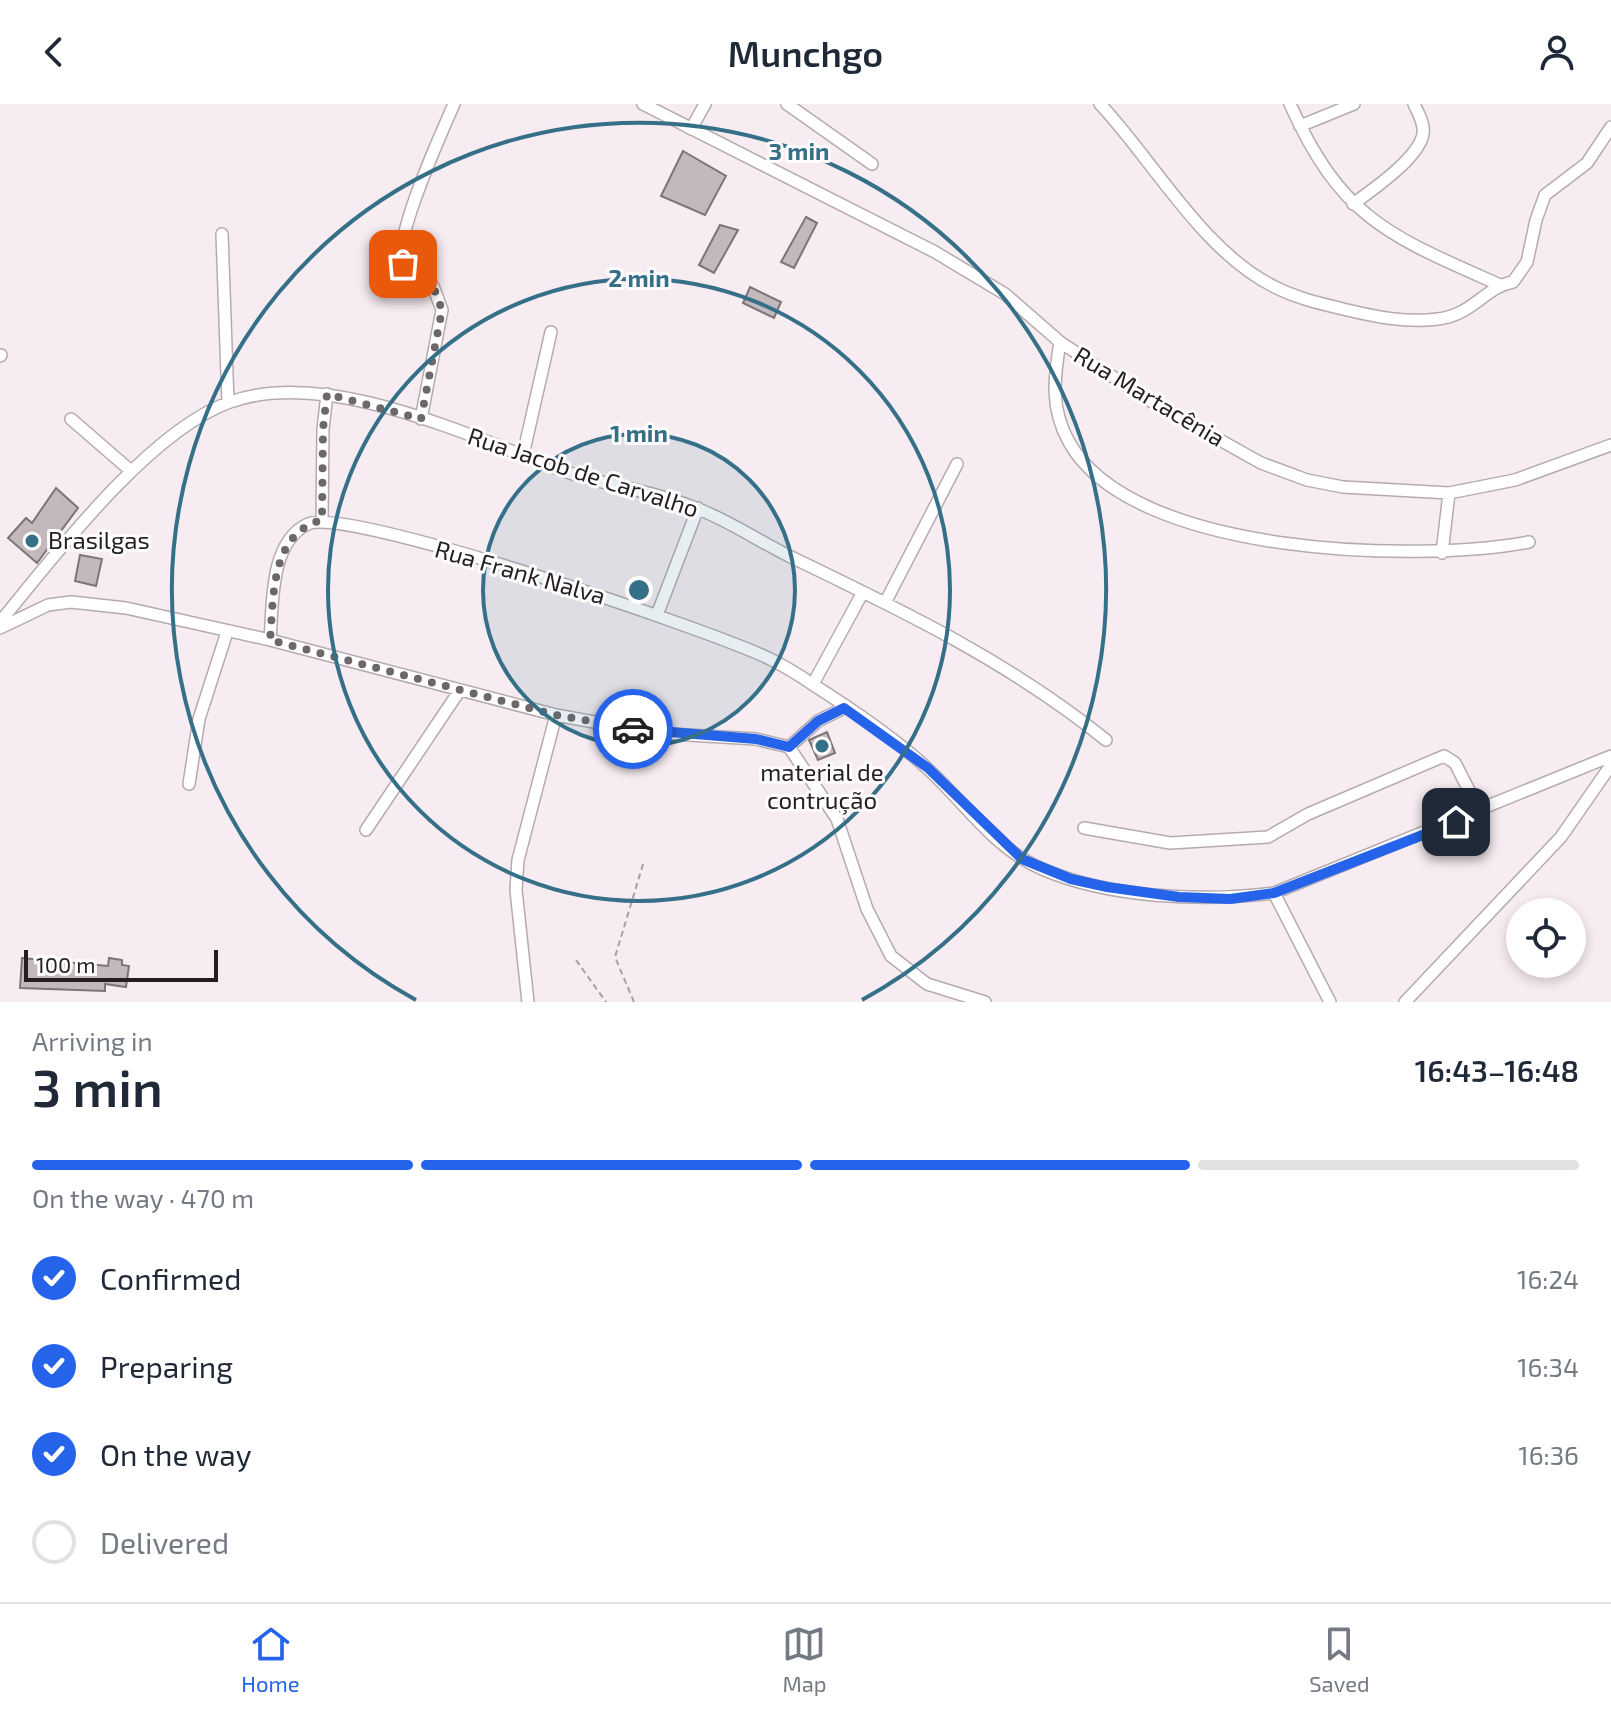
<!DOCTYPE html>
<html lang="en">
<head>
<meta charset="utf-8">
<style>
	:root { --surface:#fff; --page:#f2f2f3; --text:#1f2937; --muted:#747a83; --line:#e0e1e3; --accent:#2563eb }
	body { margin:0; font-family:"Exo 2",sans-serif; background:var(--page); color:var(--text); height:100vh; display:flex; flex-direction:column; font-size:30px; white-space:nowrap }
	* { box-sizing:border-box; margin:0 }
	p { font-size:26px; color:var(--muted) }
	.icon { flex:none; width:44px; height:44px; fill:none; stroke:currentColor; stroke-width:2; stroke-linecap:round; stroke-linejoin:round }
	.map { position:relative; height:898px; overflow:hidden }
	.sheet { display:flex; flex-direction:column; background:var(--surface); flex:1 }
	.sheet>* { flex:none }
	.tools { position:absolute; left:1506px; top:794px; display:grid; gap:16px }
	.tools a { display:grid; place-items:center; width:80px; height:80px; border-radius:50%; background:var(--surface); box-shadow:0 4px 12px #0003; font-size:40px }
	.scale { position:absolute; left:24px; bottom:20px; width:194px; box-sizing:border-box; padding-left:8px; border:4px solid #231f21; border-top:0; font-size:22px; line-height:28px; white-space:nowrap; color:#231f21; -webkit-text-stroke:6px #fefcfd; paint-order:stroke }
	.pin { position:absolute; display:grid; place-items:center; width:68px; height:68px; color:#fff; margin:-34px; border-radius:16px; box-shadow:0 4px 12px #0006 }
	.courier { position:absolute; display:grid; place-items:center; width:80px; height:80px; margin:-40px; border:6px solid #2563eb; border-radius:50%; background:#fff; color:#222; box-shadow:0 2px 10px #0007 }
	.overview em { font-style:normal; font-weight:600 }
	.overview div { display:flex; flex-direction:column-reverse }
	.overview { display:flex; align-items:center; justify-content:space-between; height:136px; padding:0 32px }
	h1 { font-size:52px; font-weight:600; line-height:60px }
	.bar { display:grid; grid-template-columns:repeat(4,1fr); gap:12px 8px; align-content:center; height:96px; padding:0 32px }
	.bar i { height:10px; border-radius:6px; background:var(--line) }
	.bar .on { background:var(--accent) }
	.bar p { grid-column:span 4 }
	ol { padding:0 32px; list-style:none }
	li { display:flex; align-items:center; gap:24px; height:88px }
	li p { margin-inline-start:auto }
	li .icon { padding:8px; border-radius:50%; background:var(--accent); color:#fff; stroke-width:4 }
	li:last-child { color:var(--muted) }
	li i { width:44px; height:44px; border:4px solid var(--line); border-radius:50% }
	header { display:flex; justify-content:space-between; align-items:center; height:104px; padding:0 32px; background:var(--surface); font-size:36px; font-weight:600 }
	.menu { display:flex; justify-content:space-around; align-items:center; height:112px; border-top:2px solid var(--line); background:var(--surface); font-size:22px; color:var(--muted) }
	.menu a { display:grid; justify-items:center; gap:4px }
	.menu .on { color:var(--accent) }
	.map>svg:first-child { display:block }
	.building { fill:#c3b9bd; stroke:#7d7478; stroke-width:2 }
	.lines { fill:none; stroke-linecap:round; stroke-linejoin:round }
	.minor-casing { stroke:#b5abaf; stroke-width:14 }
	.path { stroke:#a8a0a4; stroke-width:2; stroke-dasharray:6 4; stroke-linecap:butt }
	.minor { stroke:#fff; stroke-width:11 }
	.done { stroke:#6d676a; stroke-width:8; stroke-dasharray:0 14.4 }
	.route { stroke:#2563eb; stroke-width:10 }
	.ring { fill:none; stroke:#357088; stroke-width:4 }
	.poi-dot { fill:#357088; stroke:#fefcfd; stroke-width:3 }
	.labels { text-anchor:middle; stroke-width:6; stroke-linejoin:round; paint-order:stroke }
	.street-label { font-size:24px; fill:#231f21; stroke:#fefcfd }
	.poi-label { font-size:24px; fill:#231f21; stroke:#fefcfd; text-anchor:start }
	.centre { fill:#357088; stroke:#fefcfd; stroke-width:4 }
	.ring-label { font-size:24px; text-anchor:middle; font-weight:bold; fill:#357088; stroke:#fefcfd; stroke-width:6; stroke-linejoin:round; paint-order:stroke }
</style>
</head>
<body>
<header><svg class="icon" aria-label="back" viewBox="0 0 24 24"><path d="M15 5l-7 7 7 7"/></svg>Munchgo<svg class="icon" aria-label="person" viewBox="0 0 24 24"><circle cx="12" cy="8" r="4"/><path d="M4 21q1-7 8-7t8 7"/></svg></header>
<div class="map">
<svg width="1611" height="898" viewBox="0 0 1611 898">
	<rect width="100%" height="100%" fill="#f7ecf1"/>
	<path class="building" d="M683,47L726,72L705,111L661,92Z
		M806,113L817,119L794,164L781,158Z
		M720,121L738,126L714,169L699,161Z
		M750,183L781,198L774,214L743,199Z
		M56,384L78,404L37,459L8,434L26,414L32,419Z
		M80,451L102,455L96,482L75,477Z
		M827,628L835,649L818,656L809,636Z
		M22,854L108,862L109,854L122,856V861L129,862L126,883L105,880V887L20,884Z"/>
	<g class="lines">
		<defs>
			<path id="minor" d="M643,0L935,148L1005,190L1060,238L1145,294L1261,359L1307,376L1343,383L1449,389L1515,376L1611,341
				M787,0L872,60
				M1100,0C1153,56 1204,150 1277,184C1299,195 1323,200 1347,206C1377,213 1406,219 1438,215C1473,211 1485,183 1513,178L1527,158L1536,116L1545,91L1587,59L1611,23
				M1290,0C1342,116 1390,132 1500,181
				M1300,22L1354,0
				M691,25L705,0
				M1353,100C1372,86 1419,54 1423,30C1425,20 1418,9 1414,0
				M222,130L228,299
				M1060,238C1054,274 1050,304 1069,338C1132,452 1417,459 1529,438
				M0,252L1,251
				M71,315L131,367
				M421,315L442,206L433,182L403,160C392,136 442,28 454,0
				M523,351L551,228
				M322,416L323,325L327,290
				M1442,449L1449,389
				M886,497L957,360
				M657,511L698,404
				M0,518C55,451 149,327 230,298C328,263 470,333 564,367C606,382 651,386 693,403C727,415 758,437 791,453C901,506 1010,558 1106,636
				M0,524L48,501L71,498L126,504L270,536L556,611L654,629L756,635L789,643L837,715L867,805L891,852L927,880L985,898
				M270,536C273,501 269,438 308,420C347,402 716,528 770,555C784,562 799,571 812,580C850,604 896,635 929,666C965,699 995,745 1042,765C1109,794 1203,798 1274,789L1611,652
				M813,580L863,488
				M789,643L818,617L844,604
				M189,680L199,615L227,528
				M1084,724L1170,739L1268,733L1308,710L1444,652L1455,659L1480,708
				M366,726L460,586
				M1274,789L1330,898
				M528,898L516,786L518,756L556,611
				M1405,898L1561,733L1611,661"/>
		</defs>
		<use href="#minor" class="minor-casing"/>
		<path class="path" d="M576,856L606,898
			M634,898L615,853L644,757"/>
		<use href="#minor" class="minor"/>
	</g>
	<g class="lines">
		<path class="done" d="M403,160L433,182L442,206L421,315L327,290L323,325L322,416C270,430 274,492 270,536L556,611L633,625"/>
		<path class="route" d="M633,625L756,635L789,643L818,617L844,604L928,664L1022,755L1071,775L1107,783L1179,793L1230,795L1274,789L1456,718"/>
	</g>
	<circle cx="639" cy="486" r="156" fill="#357088" fill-opacity=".12"/>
	<g class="ring">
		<circle cx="639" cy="486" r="156"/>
		<circle cx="639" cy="486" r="311"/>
		<path d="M416 896A467 467 0 1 1 862 896"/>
	</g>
	<g class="poi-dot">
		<circle cx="32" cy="437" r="8"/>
		<circle cx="822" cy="642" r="8"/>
	</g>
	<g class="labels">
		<g class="street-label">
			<text transform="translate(1149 293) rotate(31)" y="8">Rua Martacênia</text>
			<text transform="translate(583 369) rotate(18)" y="8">Rua Jacob de Carvalho</text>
			<text transform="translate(520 469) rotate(16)" y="8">Rua Frank Nalva</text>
		</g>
		<g class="poi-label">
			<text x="48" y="445">Brasilgas</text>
			<text x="822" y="677" text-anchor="middle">material de<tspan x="822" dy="28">contrução</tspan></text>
		</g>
	</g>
	<circle cx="639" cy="486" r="12" class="centre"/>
	<g class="ring-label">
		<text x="799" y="56">3 min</text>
		<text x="639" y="183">2 min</text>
		<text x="639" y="338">1 min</text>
	</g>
</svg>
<div class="tools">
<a><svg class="icon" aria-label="locate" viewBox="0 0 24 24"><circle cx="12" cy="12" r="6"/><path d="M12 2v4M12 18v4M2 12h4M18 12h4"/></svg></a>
</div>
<div class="scale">100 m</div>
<div class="pin" style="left:403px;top:160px;background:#ea580c"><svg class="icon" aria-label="bag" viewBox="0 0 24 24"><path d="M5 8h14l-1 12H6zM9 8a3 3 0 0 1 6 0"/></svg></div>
<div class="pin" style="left:1456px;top:718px;background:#1f2937"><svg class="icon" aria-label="home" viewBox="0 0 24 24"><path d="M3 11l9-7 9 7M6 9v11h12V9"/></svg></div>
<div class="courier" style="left:633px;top:625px"><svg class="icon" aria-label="car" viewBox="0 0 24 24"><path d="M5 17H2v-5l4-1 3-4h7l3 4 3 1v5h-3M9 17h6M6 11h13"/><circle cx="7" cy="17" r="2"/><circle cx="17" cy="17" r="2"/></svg></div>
</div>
<section class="sheet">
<div class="overview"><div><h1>3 min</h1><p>Arriving in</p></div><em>16:43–16:48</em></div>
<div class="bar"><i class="on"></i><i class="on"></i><i class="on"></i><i></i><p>On the way · 470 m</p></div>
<ol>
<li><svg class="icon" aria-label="check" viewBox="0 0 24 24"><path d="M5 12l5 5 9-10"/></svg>Confirmed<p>16:24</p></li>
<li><svg class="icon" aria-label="check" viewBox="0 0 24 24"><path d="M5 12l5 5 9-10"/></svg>Preparing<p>16:34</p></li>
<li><svg class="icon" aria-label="check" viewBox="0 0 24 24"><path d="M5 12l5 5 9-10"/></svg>On the way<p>16:36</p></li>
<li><i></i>Delivered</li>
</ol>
</section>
<nav class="menu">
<a class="on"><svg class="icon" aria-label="home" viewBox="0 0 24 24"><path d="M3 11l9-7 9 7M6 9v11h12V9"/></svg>Home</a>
<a><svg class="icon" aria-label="map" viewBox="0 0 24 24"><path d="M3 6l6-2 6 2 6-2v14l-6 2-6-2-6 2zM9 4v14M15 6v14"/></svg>Map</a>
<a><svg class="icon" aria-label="saved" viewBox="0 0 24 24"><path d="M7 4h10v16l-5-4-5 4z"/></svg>Saved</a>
</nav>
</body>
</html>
